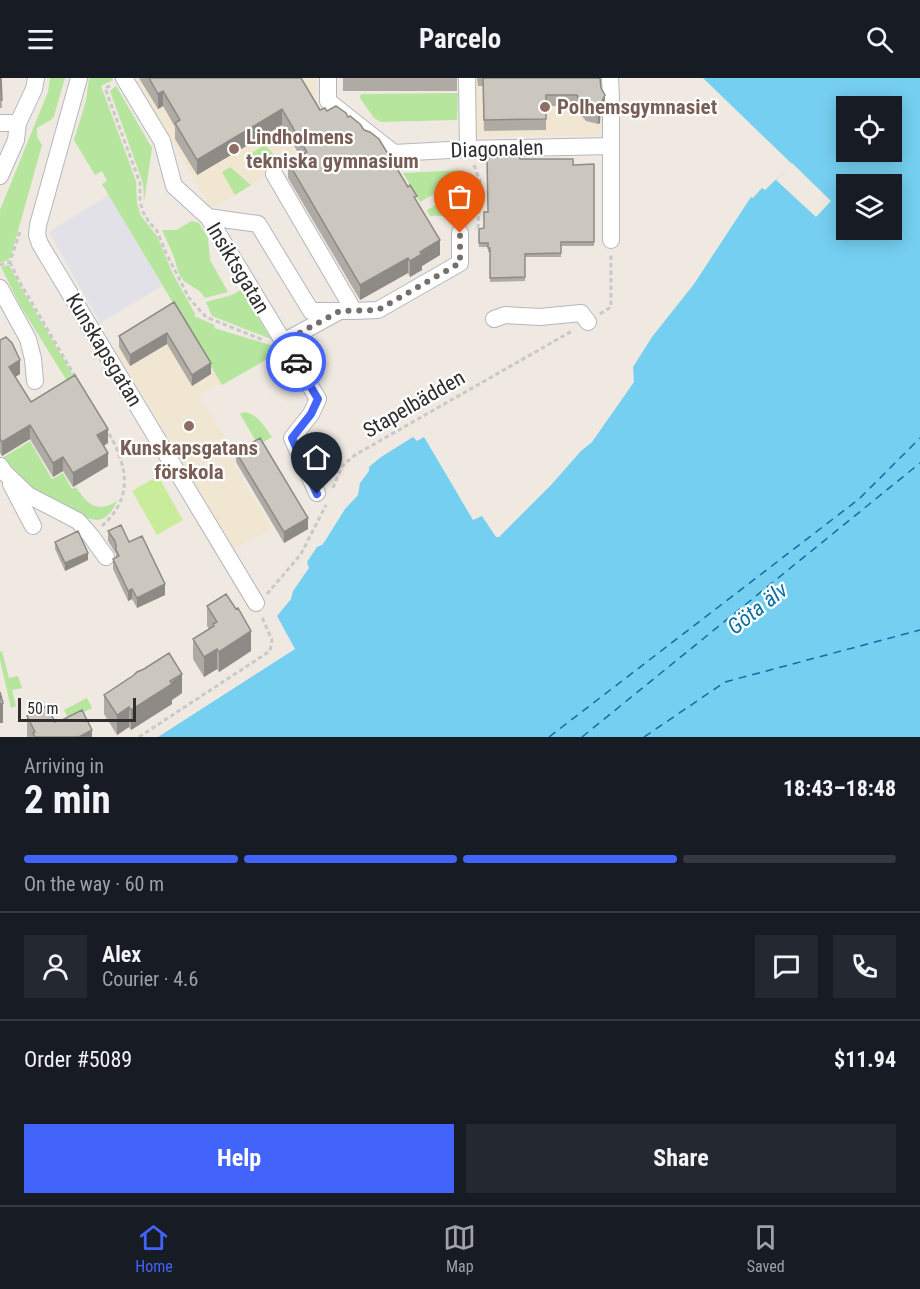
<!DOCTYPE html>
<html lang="en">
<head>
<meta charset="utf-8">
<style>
	:root { --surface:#171b24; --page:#242831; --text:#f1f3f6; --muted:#9ea1a6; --line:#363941; --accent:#4264fb }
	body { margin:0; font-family:"Roboto Condensed",sans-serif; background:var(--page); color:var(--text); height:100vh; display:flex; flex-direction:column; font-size:22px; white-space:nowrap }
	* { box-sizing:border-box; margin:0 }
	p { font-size:20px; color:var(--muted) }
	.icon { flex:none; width:33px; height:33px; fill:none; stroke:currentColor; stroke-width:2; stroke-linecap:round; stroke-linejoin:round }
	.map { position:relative; height:659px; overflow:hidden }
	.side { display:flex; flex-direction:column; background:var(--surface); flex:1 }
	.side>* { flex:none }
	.buttons { position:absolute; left:836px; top:18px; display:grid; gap:12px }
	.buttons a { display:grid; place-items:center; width:66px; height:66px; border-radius:0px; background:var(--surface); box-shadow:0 3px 15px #0003; font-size:30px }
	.scale { position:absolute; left:18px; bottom:15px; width:118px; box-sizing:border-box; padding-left:6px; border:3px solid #2e2e2e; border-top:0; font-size:16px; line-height:21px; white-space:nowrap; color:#2e2e2e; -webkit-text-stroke:4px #fff; paint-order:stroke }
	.pin { position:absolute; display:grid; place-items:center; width:51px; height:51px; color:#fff; margin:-62px -26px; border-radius:50% 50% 50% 0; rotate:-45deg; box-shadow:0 0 6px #0007 }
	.pin .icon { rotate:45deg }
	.courier { position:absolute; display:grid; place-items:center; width:60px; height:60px; margin:-30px; border:4px solid #4264fb; border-radius:50%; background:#fff; color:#222; box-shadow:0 2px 8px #0007 }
	.overview em { font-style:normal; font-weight:700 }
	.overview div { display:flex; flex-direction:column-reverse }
	.overview { display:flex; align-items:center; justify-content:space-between; height:102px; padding:0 24px }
	h1 { font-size:39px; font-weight:700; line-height:45px }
	.bar { display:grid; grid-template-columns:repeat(4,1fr); gap:9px 6px; align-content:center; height:72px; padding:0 24px }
	.bar i { height:8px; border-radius:4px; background:var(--line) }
	.bar .current { background:var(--accent) }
	.bar p { grid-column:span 4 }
	.line { display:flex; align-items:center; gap:15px; padding:0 24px; border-top:2px solid var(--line) }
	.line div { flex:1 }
	.round { display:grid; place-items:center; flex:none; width:63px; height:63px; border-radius:0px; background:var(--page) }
	.action { display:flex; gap:12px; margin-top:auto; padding:12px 24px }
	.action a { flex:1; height:69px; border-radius:0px; background:var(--accent); color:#fff; font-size:24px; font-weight:700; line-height:69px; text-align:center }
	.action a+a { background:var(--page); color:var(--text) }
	header { display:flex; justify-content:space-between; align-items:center; height:78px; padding:0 24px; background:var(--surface); font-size:27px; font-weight:700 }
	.tabs { display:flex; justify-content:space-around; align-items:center; height:84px; border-top:2px solid var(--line); background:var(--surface); font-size:16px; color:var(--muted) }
	.tabs a { display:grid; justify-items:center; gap:3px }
	.tabs .current { color:var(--accent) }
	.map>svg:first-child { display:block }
	.industrial { fill:#e3e1e8 }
	.education { fill:#f0e6d1 }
	.green { fill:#b6e59e }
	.pitch { fill:#c9ec9a }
	.water { fill:#75cff0; fill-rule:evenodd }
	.pier { fill:#efe9e1 }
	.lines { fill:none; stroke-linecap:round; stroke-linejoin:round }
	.ferry { stroke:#0d6fa3; stroke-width:1.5; stroke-dasharray:8 6; stroke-linecap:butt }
	.minor-casing { stroke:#b4b7c1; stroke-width:18 }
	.path { stroke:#c9c9c9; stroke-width:3; stroke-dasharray:4.5 3; stroke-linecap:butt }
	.minor { stroke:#fff; stroke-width:16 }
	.wall { fill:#afaba4 }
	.shaded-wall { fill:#8e8b86 }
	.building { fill:#cbc7bf; stroke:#8e8b86; stroke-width:1.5 }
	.done { stroke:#726f6d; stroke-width:6; stroke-dasharray:0 10.8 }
	.route { stroke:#4264fb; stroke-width:8 }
	.education-dot { fill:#8d6e63; stroke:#fff; stroke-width:2 }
	.labels { text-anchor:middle; stroke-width:4.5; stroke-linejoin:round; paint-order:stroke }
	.education-label { font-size:21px; font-weight:bold; fill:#785e54; stroke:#fff; text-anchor:start }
	.street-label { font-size:21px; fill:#2e2e2e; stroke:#fff }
	.water-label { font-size:22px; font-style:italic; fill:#0d6fa3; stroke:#fff }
</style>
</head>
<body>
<header><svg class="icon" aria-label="menu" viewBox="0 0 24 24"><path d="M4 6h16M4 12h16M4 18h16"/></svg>Parcelo<svg class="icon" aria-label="search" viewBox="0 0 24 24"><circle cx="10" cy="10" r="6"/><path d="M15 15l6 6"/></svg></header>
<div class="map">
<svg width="920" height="659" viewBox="0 0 920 659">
	<rect width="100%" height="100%" fill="#efe9e1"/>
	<path class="industrial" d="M109,117L162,208L100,245L49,154Z"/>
	<path class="education" d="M135,0H316V45L289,62L297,79L216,129H210Z
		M471,0H618V57L472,59Z
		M178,234L220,305L199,317L236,380L233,385L272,450L234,471L115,271Z"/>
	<path class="green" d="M50,0H65L54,38L52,41L37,50V59L42,67L11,178L8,182L0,185V132L48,14Z
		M89,0H112L113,2L101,8L136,103L137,125L141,138L157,158L172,194L195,236L194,238L215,247L214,250L277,269L278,275L222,307L102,106L107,103L102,93L95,97L74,62L86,23Z
		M116,8L152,70L144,124L143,105L110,13Z
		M458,15L457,42L381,44L374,40L360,20L361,16Z
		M265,67L275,78L267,85L260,86L250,76Z
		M230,89L251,107L235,117L222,94Z
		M463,92L465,98L420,124L403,95Z
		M460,112H477V130L472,131V137L430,138L427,132Z
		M192,143L199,145L208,160L210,182L228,214L205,220C200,210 190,209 183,202C178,196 176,186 174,179C170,170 166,161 162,152H176Z
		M9,187L23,213L79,307L72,311L20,227L1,189Z
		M241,212L271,261L212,238L206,224L232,217Z
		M244,334C258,336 264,348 272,359L258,367L240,336Z
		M30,363L52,401L63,395L72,411L76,409C87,426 97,436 117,423C113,431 109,440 98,442C87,443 49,423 38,416C25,408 14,395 3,385L2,380Z
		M2,573L9,600L18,598L22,610L12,612L16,628L11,630L0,582V574Z
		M87,620L92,630L80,636L70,644L64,632Z"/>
	<path class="pitch" d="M158,398L183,442L157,457L132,413Z"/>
	<path class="water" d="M703,0H920V659H158L295,571L277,538L291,521L293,513L309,490L307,484L317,469L322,467L325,463L345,431L358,417L360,405L369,393V389L381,379L413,359L417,363L424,359L473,442L482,438L496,459H499L551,407L581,373L592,364L634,304L633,289L652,259L694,206L751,119L753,120L762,110L765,112L792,86ZM846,28H891V74H846ZM846,106H891V152H846Z"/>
	<path class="pier" d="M792,85L831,123L816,139L776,102Z"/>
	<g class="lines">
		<path class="ferry" d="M549,659L859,421L920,360
			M582,659L920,385
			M644,659L725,604L920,552"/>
		<defs>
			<path id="minor" d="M79,0L38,147L37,157L40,166L256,525
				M124,0L162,63L174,108L208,139L318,321L311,336L292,360L317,415
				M328,0V23L394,75L468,71L611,68
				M467,0L468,71
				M610,0L611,20
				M611,36V162
				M0,45H18
				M274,96L354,233L378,232L460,185V155
				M0,98L16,62L18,45L34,11L36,0
				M208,139L258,146L311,233H354
				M0,210L28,261L33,281L35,303
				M494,241L505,237L540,239L581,235L588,244
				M283,264L338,234
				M0,388L5,395L28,417L78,443L91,458L106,479
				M11,406L33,448"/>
		</defs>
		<use href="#minor" class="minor-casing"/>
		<path class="path" d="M110,8L105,10L140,105V123L143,134L149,144L157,153L166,175L189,220L206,239L263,262
			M474,87L480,103L478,151H475
			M10,184L19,203L76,300
			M0,187L10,184L20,153
			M600,236L611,229V176
			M333,410L342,388L355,377L572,253
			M102,448C135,418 127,387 107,352
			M267,516L301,476L326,427
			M139,659L270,573L272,562L261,537"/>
		<use href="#minor" class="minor"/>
	</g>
	<path class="wall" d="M0,0H1L2,30H0Z
		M139,0H301L320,32L348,39L364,52L417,124L440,177L422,188V192L410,199L408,195L360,222L288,100V84L300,78L282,47L197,97L175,61V49L163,28L158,31Z
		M343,0H457V13H343Z
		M477,0H600L601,10L605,28L601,35L600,45L598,46L586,43L580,36L577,28H546V52L484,53L483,8H478Z
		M520,81L573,87L594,86V168H561V179H525V203L490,204V174H488V169H479V151L484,150L488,134Z
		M174,224L211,296L192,308L167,266L130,288L119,269V258Z
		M0,262L20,296L15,299L31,324L108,365L104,368L108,388L73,409L63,393L53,399L30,361L2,378L0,375Z
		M236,374L308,451L284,465L236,384Z
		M108,453L129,464L165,517L137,530L132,521L128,523L113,491V481L116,480V476L108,463Z
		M55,464L88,482L65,493L55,471Z
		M207,528L251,573L219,594L217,591L204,599L193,581V561L209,551L207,548Z
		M182,615L172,622V626L131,652L129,649L117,657L104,636V617Z
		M27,638L55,644L60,643L92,659H27Z"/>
	<path class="shaded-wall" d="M163,13V28L158,31V16Z
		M605,17V28L601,35V25Z
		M282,31V47L197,97V82Z
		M600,34V45L598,46V35Z
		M440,162V177L422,188V192L410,199V183L420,174Z
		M408,180V195L360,222V207Z
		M167,255V266L130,288V277Z
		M20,282V296L9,303V289Z
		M211,285V296L192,308V297Z
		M30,347V361L2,378V364Z
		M108,351V365L97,371V357Z
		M108,375V388L73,409V395Z
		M63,379V393L53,399V385Z
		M308,440V451L284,465V454Z
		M88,475V482L65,493V485Z
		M165,506V517L137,530V520Z
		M132,511V521L128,523V513Z
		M251,553V573L219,594V574Z
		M217,571V591L204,599V579Z
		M182,596V615L172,622V626L131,652V632Z
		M3,625V645H0V626Z
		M129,629V649L117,657V637Z
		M92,652V659H78V658Z"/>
	<path class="building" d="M0,0H1L2,22H0Z
		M149,0H301L320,32L325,30L327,33L336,28L346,35L348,39L350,38L360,46L364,52L370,54L379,61L408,109L410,107L417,118L414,119L440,162L420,174L422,176L410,183L408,180L360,207L288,84L307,74L282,31L197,82L175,45L180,42L163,13L158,16Z
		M483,0H600L601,10L605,17L601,25L600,34L598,35L586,32L580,25L577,17H546V41L484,42Z
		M519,78L520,81H573V87L594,86V164H561V175L525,176V199L490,200V170H488V165H479V151L484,150V134H488L487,79Z
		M174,224L211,285L192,297L167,255L130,277L119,258Z
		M6,259L12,265L20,282L9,289L31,324L75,297L108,351L97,357L108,375L73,395L63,379L53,385L30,347L2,364L0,361V262Z
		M260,360L308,440L284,454L236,374Z
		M121,447L129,464L142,458L165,506L137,520L132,511L128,513L113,481L119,478L116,472V467L115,463L108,453Z
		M78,453L88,475L65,485L55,464Z
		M226,516L236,531L238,530L251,553L219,574L217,571L204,579L193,561L214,548L213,546L217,544L207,528Z
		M169,575L182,596L170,603L172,606L131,632L129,629L117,637L104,617L134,597L137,594L144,591Z
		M0,614L3,625L0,626Z
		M47,628L55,644L59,642L60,643L82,632L92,652L79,659H35L33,655L35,654L27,638Z"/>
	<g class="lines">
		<path class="done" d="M296,284L283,264L340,233L378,232L460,185V155"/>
		<path class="route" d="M296,284L318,321L311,336L292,360L317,416"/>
	</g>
	<g class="education-dot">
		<circle cx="545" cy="29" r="6"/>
		<circle cx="234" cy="71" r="6"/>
		<circle cx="189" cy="348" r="6"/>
	</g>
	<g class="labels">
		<g class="education-label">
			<text x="557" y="36">Polhemsgymnasiet</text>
			<text x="246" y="66">Lindholmens<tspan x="246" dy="24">tekniska gymnasium</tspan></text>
			<text x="189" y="377" text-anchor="middle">Kunskapsgatans<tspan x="189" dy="24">förskola</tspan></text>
		</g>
		<g class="street-label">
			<text transform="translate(497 71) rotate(-2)" y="7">Diagonalen</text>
			<text transform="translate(238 190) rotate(59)" y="7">Insiktsgatan</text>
			<text transform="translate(104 272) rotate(59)" y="7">Kunskapsgatan</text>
			<text transform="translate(414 326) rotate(-30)" y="7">Stapelbädden</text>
		</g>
		<g class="water-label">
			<text transform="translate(757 530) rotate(-38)" y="8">Göta älv</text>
		</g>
	</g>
</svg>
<div class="buttons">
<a><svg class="icon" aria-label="locate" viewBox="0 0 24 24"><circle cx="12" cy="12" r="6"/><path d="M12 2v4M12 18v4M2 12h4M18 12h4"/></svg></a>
<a><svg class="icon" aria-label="layers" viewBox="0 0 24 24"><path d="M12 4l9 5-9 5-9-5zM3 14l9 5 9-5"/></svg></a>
</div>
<div class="scale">50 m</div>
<div class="pin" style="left:460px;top:155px;background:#ea580c"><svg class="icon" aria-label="bag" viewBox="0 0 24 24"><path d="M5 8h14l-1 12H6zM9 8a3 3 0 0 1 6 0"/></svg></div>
<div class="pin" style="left:317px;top:416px;background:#1f2937"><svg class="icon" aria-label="home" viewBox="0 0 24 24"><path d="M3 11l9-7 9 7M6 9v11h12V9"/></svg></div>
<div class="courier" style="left:296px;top:284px"><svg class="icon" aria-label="car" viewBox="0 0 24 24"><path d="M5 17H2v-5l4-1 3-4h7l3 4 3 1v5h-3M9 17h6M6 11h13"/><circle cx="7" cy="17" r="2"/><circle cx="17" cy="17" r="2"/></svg></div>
</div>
<section class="side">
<div class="overview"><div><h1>2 min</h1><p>Arriving in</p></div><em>18:43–18:48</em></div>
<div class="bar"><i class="current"></i><i class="current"></i><i class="current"></i><i></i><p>On the way · 60 m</p></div>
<div class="line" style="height:108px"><a class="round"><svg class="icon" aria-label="person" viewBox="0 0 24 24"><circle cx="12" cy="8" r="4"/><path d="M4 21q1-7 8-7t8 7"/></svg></a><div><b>Alex</b><p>Courier · 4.6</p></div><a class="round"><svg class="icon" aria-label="chat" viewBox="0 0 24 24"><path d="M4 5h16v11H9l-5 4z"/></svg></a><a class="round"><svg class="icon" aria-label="phone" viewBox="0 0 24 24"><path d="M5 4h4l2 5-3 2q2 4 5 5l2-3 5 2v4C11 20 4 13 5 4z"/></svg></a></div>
<div class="line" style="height:78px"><div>Order #5089</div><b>$11.94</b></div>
<div class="action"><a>Help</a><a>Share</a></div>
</section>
<nav class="tabs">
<a class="current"><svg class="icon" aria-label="home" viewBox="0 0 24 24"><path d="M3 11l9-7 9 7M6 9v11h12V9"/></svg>Home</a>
<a><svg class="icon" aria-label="map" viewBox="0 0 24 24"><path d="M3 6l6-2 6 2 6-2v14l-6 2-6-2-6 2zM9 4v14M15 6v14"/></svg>Map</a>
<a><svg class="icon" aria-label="saved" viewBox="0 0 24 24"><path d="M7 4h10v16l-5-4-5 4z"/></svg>Saved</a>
</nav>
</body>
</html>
